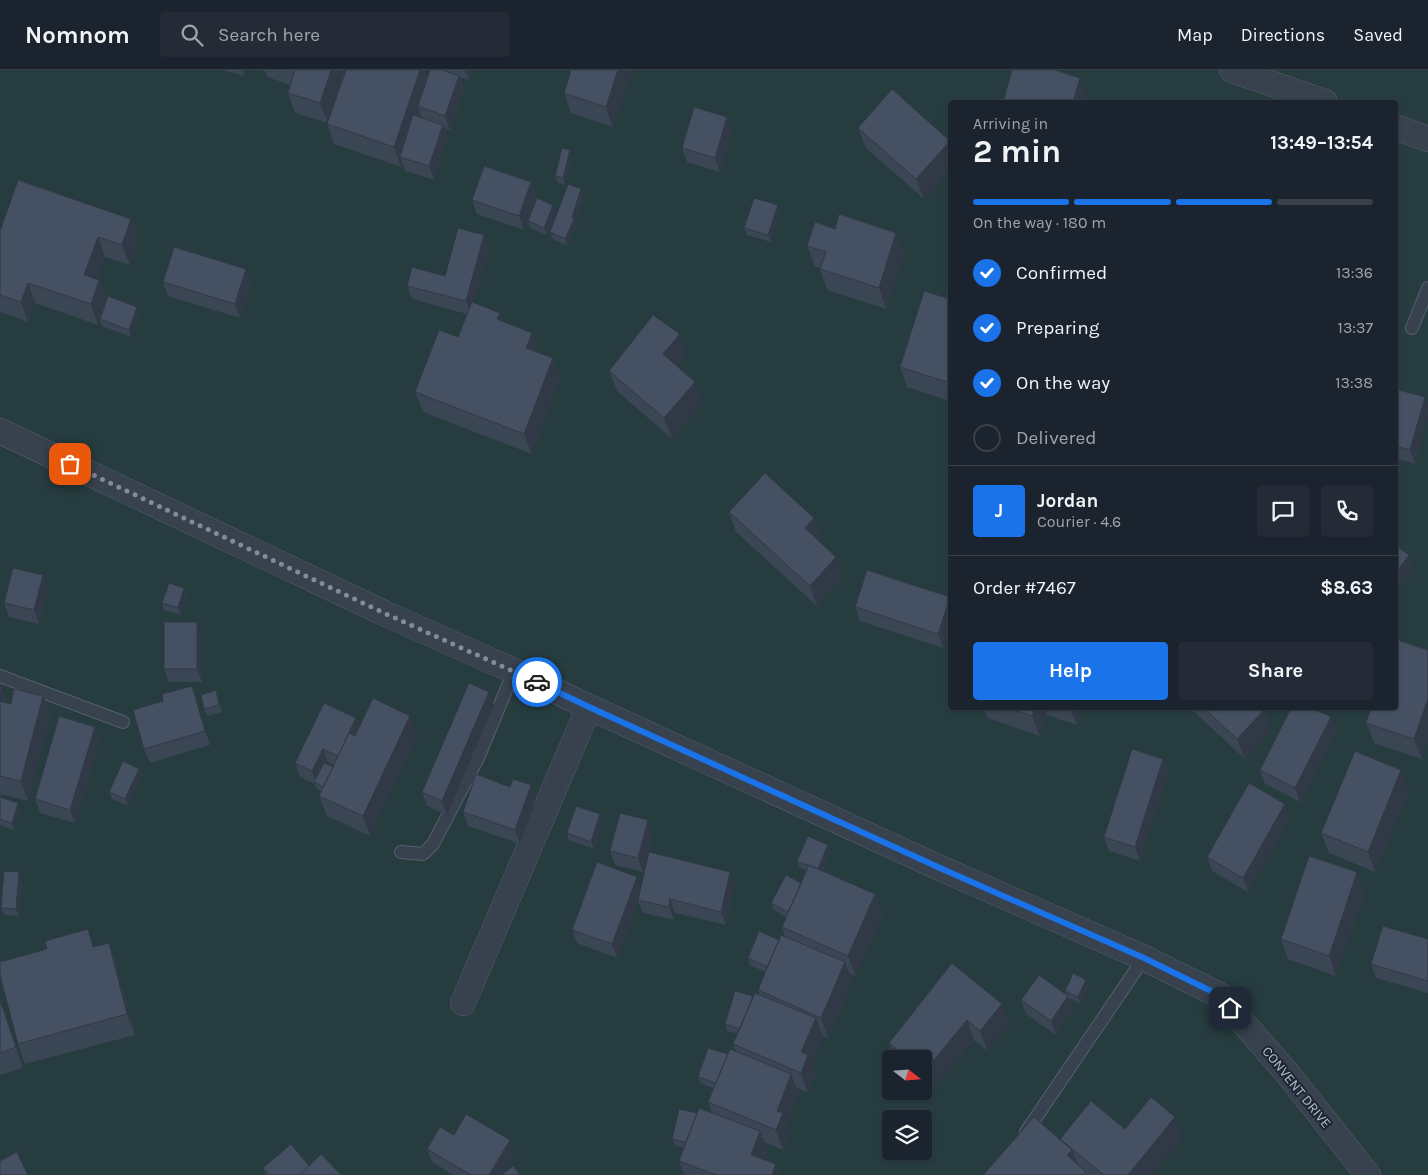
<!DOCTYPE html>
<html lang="en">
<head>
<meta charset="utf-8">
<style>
	:root { --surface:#1b232e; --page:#242b36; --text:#f1f3f6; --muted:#a0a4aa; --line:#39404a; --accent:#1a73e8 }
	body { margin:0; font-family:Karla,sans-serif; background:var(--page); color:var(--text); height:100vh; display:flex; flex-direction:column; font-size:19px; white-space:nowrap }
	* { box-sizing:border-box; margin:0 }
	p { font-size:16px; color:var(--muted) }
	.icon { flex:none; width:28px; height:28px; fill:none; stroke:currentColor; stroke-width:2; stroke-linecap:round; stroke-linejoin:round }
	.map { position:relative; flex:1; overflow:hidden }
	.sheet { position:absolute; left:948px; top:30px; width:450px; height:610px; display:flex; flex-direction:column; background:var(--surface); border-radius:5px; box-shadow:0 1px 4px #0004,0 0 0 1px var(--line) }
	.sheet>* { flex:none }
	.needle { width:32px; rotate:107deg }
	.controls { position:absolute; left:882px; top:980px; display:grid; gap:10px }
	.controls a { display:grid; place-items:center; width:50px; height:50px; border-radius:5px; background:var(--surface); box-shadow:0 1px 4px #0004,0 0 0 1px var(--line); font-size:25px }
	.pin { position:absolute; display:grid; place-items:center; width:42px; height:42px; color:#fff; margin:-21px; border-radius:10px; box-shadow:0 2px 8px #0006 }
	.courier { position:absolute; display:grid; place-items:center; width:50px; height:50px; margin:-25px; border:4px solid #1a73e8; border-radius:50%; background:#fff; color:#222; box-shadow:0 1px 6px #0007 }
	.head em { font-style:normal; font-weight:700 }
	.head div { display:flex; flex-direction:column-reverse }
	.head { display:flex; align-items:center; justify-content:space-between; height:85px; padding:0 25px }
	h1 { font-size:32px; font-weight:700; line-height:38px }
	.bar { display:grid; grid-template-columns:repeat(4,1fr); gap:8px 5px; align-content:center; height:60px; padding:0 25px }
	.bar i { height:6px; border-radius:4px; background:var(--line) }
	.bar .current { background:var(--accent) }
	.bar p { grid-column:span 4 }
	.line { display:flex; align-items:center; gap:12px; padding:0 25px; border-top:1px solid var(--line) }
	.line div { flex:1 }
	.round { display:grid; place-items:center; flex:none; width:52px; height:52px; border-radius:5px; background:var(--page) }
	ol { padding:0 25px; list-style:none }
	li { display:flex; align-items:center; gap:15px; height:55px }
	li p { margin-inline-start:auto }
	li .icon { padding:5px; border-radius:50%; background:var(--accent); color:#fff; stroke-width:4 }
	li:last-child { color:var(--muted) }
	li i { width:28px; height:28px; border:2px solid var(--line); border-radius:50% }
	.cta { display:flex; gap:10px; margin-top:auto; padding:10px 25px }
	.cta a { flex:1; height:58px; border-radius:5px; background:var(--accent); color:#fff; font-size:20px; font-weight:700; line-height:58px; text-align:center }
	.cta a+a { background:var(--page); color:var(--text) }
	header { display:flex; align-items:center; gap:30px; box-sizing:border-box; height:70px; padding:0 25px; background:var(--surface); border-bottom:1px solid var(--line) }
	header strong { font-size:24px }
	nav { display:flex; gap:28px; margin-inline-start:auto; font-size:18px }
	.search { width:350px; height:45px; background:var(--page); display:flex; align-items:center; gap:12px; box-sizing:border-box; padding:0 18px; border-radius:5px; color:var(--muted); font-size:19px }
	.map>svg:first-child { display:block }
	.green { fill:#263c3f; fill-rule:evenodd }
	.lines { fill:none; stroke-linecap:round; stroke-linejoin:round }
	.service-casing { stroke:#565f6c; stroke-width:14 }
	.minor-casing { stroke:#565f6c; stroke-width:26 }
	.service { stroke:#38414e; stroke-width:12 }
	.minor { stroke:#38414e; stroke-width:25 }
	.wall { fill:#3b4654; fill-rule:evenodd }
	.shaded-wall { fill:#303945 }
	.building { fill:#455162; stroke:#303945 }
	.done { stroke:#828b98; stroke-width:5; stroke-dasharray:0 9 }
	.route { stroke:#1a73e8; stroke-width:6 }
	.labels { text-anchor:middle; stroke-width:4; stroke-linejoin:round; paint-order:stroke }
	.street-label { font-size:14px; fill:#b4bcc9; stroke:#1d2633 }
</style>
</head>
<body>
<header>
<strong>Nomnom</strong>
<div class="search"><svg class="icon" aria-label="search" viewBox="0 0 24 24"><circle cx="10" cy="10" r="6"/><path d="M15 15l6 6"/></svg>Search here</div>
<nav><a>Map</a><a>Directions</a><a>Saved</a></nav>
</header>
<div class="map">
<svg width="1428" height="1105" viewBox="0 0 1428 1105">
	<rect width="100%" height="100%" fill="#242f3e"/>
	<path class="green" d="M0,0H1428V1105H0ZM950,32H1395V638H950ZM891,989H924V1021H891ZM891,1049H924V1081H891Z"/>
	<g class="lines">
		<defs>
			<path id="service" d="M1412,258L1428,218
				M0,606L123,652
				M401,782L423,784L433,774L478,688L514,601
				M1026,1062L1144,888"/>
			<path id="minor" d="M1232,0L1325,32
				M1395,57L1428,69
				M0,361L384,543L514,601L589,637L940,798L1144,888L1219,925L1287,1003L1368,1105
				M463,933L589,637"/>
		</defs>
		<use href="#service" class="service-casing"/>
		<use href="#minor" class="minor-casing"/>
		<use href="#service" class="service"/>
		<use href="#minor" class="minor"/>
	</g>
	<path class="wall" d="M224,0H246L244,6Z
		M261,0H345L338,23L420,0H425L427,8L430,0H472L469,10L460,7L464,20L450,60L443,58L448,69L434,110L405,101L403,94L401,97L334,74L327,53L295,43L288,23L290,15L267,7L265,1ZM420,43L422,48L419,47Z
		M632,0L613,57L571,43L564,23Z
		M727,47L732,61L720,102L687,92L682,78Z
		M858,58L950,71V99L924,129L866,78Z
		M570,80L572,87L565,115L558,113L555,106Z
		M531,112L536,126L524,160L477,144L472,130Z
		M581,119L584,126L575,152L577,156L567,176L553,169L550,162Z
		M553,135L556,142L547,165L530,158L528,151Z
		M780,142L771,172L747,165L744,158Z
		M131,149L139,169L130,195L105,187L97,209L99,210L107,230L137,237L139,244L131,267L102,256L100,250L98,255L35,233L28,252L0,242V161Z
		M835,159L896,163L904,183L886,239L827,220L820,199V198L815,196L807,176Z
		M489,179L474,233L500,243L503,252L532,263L539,283L553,288L560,309L532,384L423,342L415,322L458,267L467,244L412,229L407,216L445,206Z
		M246,199L251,213L240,248L168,226L163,212Z
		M950,210V331L907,317L900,297L949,229L946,222Z
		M687,285L677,296L703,332L672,369L617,321L609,301Z
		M1395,311L1398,318L1396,319L1425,327L1428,336V348L1415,394L1395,388Z
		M729,442L821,468L819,471L844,507L817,536L736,462Z
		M48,519L39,554L9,547L4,533Z
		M187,525L181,545L164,540L162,533Z
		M950,527V558L943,578L860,551L855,537Z
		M197,552L202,566V612H169L164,599Z
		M1428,580V670L1422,689L1374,673L1366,653Z
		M0,616L8,633L11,634L43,626L51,647L28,731L0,724Z
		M192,616L197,629L210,675L150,693L144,679L163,631Z
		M216,620L222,642L207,646L204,639Z
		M494,635L447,745L427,736L422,722Z
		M984,638H1083L1077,655L1047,645L1040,666L988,648Z
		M1190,638H1261L1264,640L1271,661L1245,689Z
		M1331,647L1336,661L1300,732L1265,714L1260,700Z
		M95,657L100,671L75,753L40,743L35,729Z
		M360,657L417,666L370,766L327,746L319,726L321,721L317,719L315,714L300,707L295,693ZM328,692L334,695L333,697L327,694Z
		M1163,689L1168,703L1140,791L1109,781L1104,767Z
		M139,699L142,706L128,736L112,729L109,722Z
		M510,717L536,729L520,774L468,756L463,742Z
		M1409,721L1375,802L1329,783L1321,763Z
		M0,727L21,740L14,760L0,755Z
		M1290,748L1248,822L1212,801L1207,787Z
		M603,752L594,779L569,770L567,763Z
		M653,764L643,802L615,795L610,781Z
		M828,775L830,782L823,801L875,824L883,844L856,906L848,903L852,912L828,968L822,965L823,968L812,995L816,1005L808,1023L797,1018L799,1024L787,1054L790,1063L783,1080L764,1072L768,1081L764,1090L776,1094L780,1105H684L679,1091L684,1078L675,1076L672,1069L697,1043H712L708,1032L714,1018L701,1014L698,1007L728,984L736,981L733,974L738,964L727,961L725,954L753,926L759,924L758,920L765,902L750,895L748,888L785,867L782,857L786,847L774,840L771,833L801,813L806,800L800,798L797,791Z
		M19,802L22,809L19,846L4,845L1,838Z
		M730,802L735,815L726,855L675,843L674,850L643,843L638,831L617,888L577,873L572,860L641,817Z
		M1365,822L1336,906L1288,889L1281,869Z
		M1428,869V923L1376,908L1371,894Z
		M109,873L116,893L135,965L25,994L18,974L95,877Z
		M1086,910L1089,917L1081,934L1069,928L1073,940L1056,965L1026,944L1021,930L1067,926L1065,921Z
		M0,928L23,998L0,1005Z
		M1002,934L1009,954L988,981L974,970L931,1022L924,1016V989H895L889,973Z
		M1175,1047L1183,1067L1152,1105H983L1061,1071L1125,1059Z
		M454,1065L510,1070L515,1084L504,1103L520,1105H453L432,1092L427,1079Z
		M309,1096L341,1105H266L263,1098Z"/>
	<path class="shaded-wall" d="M242,0H246L244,6Z
		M331,0H345L328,53L320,33Z
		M420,0H425L430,14L418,36L420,43L404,88L400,87L403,94L401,97L394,77Z
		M465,0H472L469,10Z
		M618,0H632L613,57L606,37Z
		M459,6L464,20L450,60L445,46Z
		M1080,8L1088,28L1086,32H1073Z
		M727,47L732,61L720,102L715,88Z
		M443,55L448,69L434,110L429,96Z
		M950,71V99L924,129L916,109Z
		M570,80L572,87L565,115L563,108Z
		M531,112L536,126L524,160L519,146Z
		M581,119L584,126L575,152L577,156L567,176L565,169Z
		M553,135L556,142L547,165L544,158Z
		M778,135L780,142L771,172L768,165Z
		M131,149L139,169L130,195L122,175Z
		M896,163L904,183L886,239L879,218Z
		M484,165L489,179L471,245L466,231Z
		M98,167L105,187L92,225L84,205Z
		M246,199L251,213L240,248L235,234Z
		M99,210L107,230L98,255L91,234Z
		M28,213L35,233L28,252L21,232Z
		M137,237L139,244L131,267L129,260Z
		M500,243L507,263L497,249Z
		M532,263L539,283L526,278Z
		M680,264L687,285L670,304L663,284Z
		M553,288L560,309L532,384L524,364Z
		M695,312L703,332L672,369L664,348Z
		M1425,327L1428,336V348L1415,394L1410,380Z
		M814,448L821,468L812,478L805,458Z
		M1409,485L1414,499L1397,522L1395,517V504Z
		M836,487L844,507L817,536L810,516Z
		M43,505L48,519L39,554L34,540Z
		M184,518L187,525L181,545L178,538Z
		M950,529V558L943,578L938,564Z
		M197,552L202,566V612L197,599Z
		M192,616L197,629L210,675L205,661Z
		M2,617L9,637L0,634V626Z
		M489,622L494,635L447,745L442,731Z
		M43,626L51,647L28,731L21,711Z
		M1428,629V670L1422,689L1414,669Z
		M1035,638H1044L1047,645L1040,666L1032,646Z
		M1070,638H1083L1077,655Z
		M1264,640L1271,661L1245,689L1237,669Z
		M410,646L417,666L370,766L363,746Z
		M1331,647L1336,661L1300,732L1295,718Z
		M356,648L361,662L338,686Z
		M95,657L100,671L75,753L70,740Z
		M323,679L328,692L318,714L316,713L312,701Z
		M1163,689L1168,703L1140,791L1135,777Z
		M139,699L142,706L128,736L125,729Z
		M1401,700L1409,721L1375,802L1368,782Z
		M531,715L536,729L520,774L515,760Z
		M18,733L21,740L14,760L12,753Z
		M1285,734L1290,748L1248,822L1243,808Z
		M600,744L603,752L594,779L591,772Z
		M648,750L653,764L643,802L638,788Z
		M828,775L830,782L820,806L818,799Z
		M19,802L22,809L19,846L16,839Z
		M730,802L735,815L726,855L721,842Z
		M1357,802L1365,822L1336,906L1329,886Z
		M637,807L642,821L638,830V831L617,888L612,874Z
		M875,824L883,844L856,906L848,886Z
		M670,829L675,843L674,850L669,837Z
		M88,859L95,879L93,877Z
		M109,873L116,893L135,965L127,944Z
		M845,892L852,912L828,968L821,948Z
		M1086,910L1089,917L1081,934L1078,927Z
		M1068,926L1073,940L1056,965L1051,951Z
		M0,928L23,998L0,930Z
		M1002,934L1009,954L988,981L980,961Z
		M816,948L823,968L812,995L816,1005L808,1023L801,1003V982Z
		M967,950L974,970L931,1022L924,1002Z
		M791,1004L799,1024L787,1054L790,1063L783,1080L776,1060L777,1041Z
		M1175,1047L1183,1067L1152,1105H1128Z
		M760,1061L768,1081L759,1105L751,1085Z
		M510,1070L515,1084L503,1105H489Z
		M1072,1080L1081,1105L1067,1085Z
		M776,1094L780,1105H772Z"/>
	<path class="building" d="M295,0H331L320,33L288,23Z
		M346,0H420L394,77L327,54Z
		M430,0H441L459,6L445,46L418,36Z
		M571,0H618L606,37L564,23Z
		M1012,0H1055L1080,8L1073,32H1003Z
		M892,19L950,71L916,109L858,58Z
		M694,37L727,47L715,88L682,78Z
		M413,45L443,55L429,96L400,87Z
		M562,78L570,80L563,108L555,106Z
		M484,96L531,112L519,146L472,130Z
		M18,110L131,149L122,175L98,167L84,205L99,210L91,234L28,213L21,232L0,225V161Z
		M568,114L581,119L572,147L574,149L565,169L550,162Z
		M537,128L553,135L544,158L528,151Z
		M754,128L778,135L768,165L744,158Z
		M839,144L896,163L879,218L820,199L826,182L807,176L815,152L835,159Z
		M458,158L484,165L466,231L407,216L412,197L445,206Z
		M174,177L246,199L235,234L163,212Z
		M950,210V223L946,222Z
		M924,221L950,229V313L900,297Z
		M108,226L137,237L129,260L100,249Z
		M472,232L500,243L497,249L532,263L526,278L553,288L524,364L415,322L439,260L458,267Z
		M653,245L680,264L663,284L695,312L664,348L609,301Z
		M1395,319L1425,327L1410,380L1395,376Z
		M765,403L814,448L805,458L836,487L810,516L729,442Z
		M1395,475L1409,485L1395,504Z
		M13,498L43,505L34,540L4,533Z
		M867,500L950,527L938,564L855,537Z
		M169,513L184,518L178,538L162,533Z
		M164,552H197V599H164Z
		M1395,569L1428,580V629L1414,669L1366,653L1371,638H1395Z
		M469,613L489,622L442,731L422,722Z
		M0,616L2,617L0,626Z
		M192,616L205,661L144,679L133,640L163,631L162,624Z
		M14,619L43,626L21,711L0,706V631L11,634Z
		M216,620L219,635L204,639L201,625Z
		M373,628L410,646L363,746L319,726L349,663L355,666Z
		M324,633L356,648L338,686L323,679L312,701L295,693Z
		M1008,638H1035L1032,646Z
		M1204,638H1261L1264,640L1237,669Z
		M1291,638H1312L1331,647L1295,718L1260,700Z
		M59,646L95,657L70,740L35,729Z
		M1132,679L1163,689L1135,777L1104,767Z
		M1355,681L1401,700L1368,782L1321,763Z
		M123,691L139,699L125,729L109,722Z
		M324,693L333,697L323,717L314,712Z
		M476,704L510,717L513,709L531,715L515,760L463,742Z
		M1249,713L1285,734L1243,808L1207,787Z
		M0,727L18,733L12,753L0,749Z
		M576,736L600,744L591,772L567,763Z
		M620,743L648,750L638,788L610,781Z
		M808,766L828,775L818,799L797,791Z
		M649,782L730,802L721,842L670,829L669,837L638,830Z
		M1309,786L1357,802L1329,886L1281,869Z
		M597,792L637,807L612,874L572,860Z
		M809,795L875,824L848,886L782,857Z
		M4,801L19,802L16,839L1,838Z
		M786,805L801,813L788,842L771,833Z
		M1383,856L1428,869V911L1371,894Z
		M88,859L93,877L109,873L127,944L18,974L0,906V892L47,879L45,871Z
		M759,861L779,870L767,897L748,888Z
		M781,865L845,892L821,948L758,920Z
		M952,893L1002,934L980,961L967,950L924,1002V989H908L889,973Z
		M1073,903L1086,910L1078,927L1065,921Z
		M1039,905L1068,926L1051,951L1021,930Z
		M735,921L753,926L740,959L725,954Z
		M755,923L816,948L801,982L808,985L801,1003L733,974Z
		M0,930L16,977L0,983Z
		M708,978L728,984L716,1013L698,1007Z
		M730,979L791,1004L777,1041L783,1043L776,1060L708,1032Z
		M1151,1027L1175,1047L1128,1105H1104L1060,1069L1091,1031L1125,1059Z
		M699,1038L760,1061L751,1085L776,1094L772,1105H716L679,1091Z
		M679,1039L697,1043L686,1072L672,1069Z
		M466,1044L510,1070L489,1105H471L427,1079L440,1057L454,1065Z
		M1034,1047L1072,1080L1067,1085L1086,1102L1083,1105H983Z
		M291,1074L309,1096L300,1105H269L263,1098Z
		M17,1082L28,1105H0V1091Z
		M321,1084L341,1105H300Z
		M513,1096L520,1105H501Z"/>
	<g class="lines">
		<path class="done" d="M70,394L384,543L537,612"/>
		<path class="route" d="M537,612L589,637L940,798L1144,888L1219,925L1230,938"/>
	</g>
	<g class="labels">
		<g class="street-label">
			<text transform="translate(1297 1017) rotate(51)" y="5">CONVENT DRIVE</text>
		</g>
	</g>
</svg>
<div class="controls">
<a><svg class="needle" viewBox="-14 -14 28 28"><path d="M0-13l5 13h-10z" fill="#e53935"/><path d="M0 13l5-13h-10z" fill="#a0a4aa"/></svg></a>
<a><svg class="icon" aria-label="layers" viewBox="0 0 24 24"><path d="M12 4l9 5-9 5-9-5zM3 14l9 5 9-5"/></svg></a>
</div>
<div class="pin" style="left:70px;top:394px;background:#ea580c"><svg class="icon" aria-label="bag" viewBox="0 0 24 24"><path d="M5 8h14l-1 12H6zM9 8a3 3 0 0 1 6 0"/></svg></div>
<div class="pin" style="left:1230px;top:938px;background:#1f2937"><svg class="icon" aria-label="home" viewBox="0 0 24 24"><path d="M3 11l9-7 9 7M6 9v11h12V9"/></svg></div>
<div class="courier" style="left:537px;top:612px"><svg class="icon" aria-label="car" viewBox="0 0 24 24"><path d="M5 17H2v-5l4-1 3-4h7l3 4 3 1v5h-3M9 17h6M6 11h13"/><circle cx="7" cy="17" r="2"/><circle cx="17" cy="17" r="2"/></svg></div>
<section class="sheet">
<div class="head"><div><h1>2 min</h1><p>Arriving in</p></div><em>13:49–13:54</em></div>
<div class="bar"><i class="current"></i><i class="current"></i><i class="current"></i><i></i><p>On the way · 180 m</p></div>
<ol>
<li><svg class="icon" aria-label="check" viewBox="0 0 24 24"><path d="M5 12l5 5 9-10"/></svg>Confirmed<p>13:36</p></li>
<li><svg class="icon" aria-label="check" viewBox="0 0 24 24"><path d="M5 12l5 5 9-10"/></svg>Preparing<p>13:37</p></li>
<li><svg class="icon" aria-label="check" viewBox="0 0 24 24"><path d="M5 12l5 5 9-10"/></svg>On the way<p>13:38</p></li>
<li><i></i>Delivered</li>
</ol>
<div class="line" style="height:90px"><b class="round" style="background:var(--accent);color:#fff">J</b><div><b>Jordan</b><p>Courier · 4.6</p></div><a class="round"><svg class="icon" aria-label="chat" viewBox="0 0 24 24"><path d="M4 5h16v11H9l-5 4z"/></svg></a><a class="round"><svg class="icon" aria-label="phone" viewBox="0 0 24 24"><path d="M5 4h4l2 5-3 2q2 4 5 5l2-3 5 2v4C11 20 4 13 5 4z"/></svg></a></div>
<div class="line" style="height:65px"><div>Order #7467</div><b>$8.63</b></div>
<div class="cta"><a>Help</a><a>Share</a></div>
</section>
</div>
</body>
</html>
